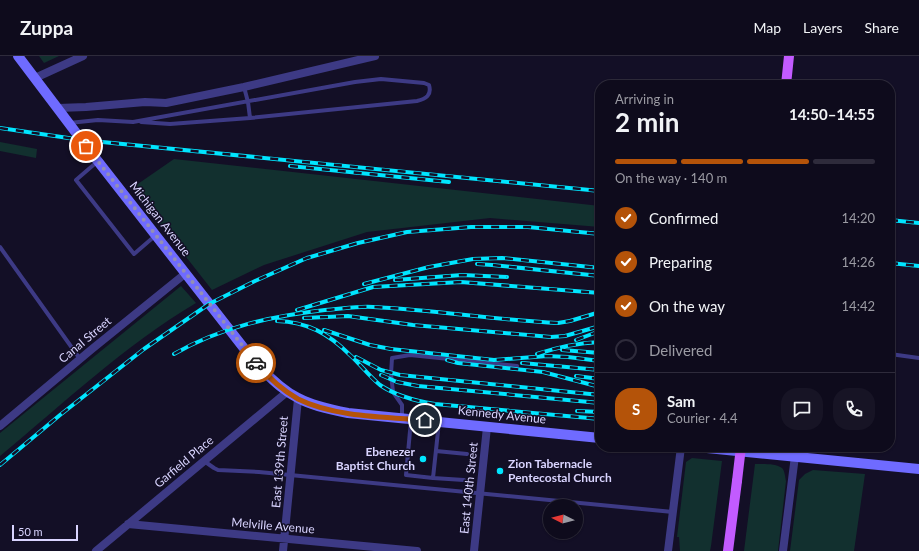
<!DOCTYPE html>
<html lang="en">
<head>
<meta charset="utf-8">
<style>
	:root { --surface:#0e0b1c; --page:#171425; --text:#f1f3f6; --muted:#9b9ba3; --line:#2e2b3b; --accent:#b45309 }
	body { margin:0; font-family:Lato,sans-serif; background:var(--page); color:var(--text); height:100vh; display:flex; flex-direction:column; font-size:15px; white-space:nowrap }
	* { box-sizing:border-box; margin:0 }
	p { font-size:13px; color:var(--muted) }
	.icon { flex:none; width:22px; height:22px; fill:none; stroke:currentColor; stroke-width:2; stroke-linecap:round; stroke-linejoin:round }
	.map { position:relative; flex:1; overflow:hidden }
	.panel { position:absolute; left:595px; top:24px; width:300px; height:372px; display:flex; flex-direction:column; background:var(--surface); border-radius:16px; box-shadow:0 1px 3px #0004,0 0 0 1px var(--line) }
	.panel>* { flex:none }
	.needle { width:26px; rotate:276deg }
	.fabs { position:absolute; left:543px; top:443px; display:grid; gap:8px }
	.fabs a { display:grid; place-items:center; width:40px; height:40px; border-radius:50%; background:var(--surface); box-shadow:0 1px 3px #0004,0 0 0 1px var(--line); font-size:20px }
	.scale { position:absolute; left:12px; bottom:10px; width:66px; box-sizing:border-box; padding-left:4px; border:2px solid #d9d4ff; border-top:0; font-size:11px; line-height:14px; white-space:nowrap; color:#d9d4ff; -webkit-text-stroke:3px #130f26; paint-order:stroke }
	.pin { position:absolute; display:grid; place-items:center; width:34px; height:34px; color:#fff; margin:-17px; border:2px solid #fff; border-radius:50%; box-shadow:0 1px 4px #0007 }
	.courier { position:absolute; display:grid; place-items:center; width:40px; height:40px; margin:-20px; border:3px solid #b45309; border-radius:50%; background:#fff; color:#222; box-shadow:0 1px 5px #0007 }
	.headline em { font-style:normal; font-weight:700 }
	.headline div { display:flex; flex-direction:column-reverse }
	.headline { display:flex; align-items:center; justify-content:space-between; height:68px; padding:0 20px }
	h1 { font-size:26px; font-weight:700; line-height:30px }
	.bar { display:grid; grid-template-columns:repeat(4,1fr); gap:6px 4px; align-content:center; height:48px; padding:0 20px }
	.bar i { height:5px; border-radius:3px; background:var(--line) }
	.bar .active { background:var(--accent) }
	.bar p { grid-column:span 4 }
	.line { display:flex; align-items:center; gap:10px; padding:0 20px; border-top:1px solid var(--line) }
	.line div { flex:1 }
	.round { display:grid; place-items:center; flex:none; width:42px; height:42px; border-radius:16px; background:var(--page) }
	ol { padding:0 20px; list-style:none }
	li { display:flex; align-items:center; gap:12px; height:44px }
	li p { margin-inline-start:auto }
	li .icon { padding:4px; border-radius:50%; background:var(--accent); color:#fff; stroke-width:4 }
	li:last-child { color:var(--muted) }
	li i { width:22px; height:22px; border:2px solid var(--line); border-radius:50% }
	header { display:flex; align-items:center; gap:24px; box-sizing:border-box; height:56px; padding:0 20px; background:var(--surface); border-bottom:1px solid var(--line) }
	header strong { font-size:19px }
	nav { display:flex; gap:22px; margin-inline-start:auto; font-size:14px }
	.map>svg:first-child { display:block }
	.green { fill:#12302f }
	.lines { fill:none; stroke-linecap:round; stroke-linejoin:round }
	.service { stroke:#3d3a85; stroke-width:4 }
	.minor { stroke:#3d3a85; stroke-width:8 }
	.secondary { stroke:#6f6bff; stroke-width:10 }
	.primary { stroke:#c25bff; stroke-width:10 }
	.rail-casing { stroke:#00e5ff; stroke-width:4 }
	.rail { stroke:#130f26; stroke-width:2.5; stroke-dasharray:8; stroke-linecap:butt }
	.primary-bridge { stroke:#c25bff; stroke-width:10 }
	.done { stroke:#948fb3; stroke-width:4; stroke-dasharray:0 7.2 }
	.route { stroke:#b45309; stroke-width:5 }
	.poi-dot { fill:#00e5ff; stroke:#130f26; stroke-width:1.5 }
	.labels { text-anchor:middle; stroke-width:3; stroke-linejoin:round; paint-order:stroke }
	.street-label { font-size:12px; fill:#d9d4ff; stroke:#130f26 }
	.poi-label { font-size:12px; font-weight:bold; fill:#d9d4ff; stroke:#130f26; text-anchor:end }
</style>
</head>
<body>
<header>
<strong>Zuppa</strong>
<nav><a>Map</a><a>Layers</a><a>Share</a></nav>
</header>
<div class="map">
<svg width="919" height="495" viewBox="0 0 919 495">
	<rect width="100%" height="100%" fill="#130f26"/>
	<path class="green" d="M39,0H59L44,7Z
		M0,86L37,93L36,102L0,95Z
		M174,103L600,150V171L490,162L367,176L264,209L212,234L132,132Z
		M181,230L196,247C126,288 63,348 0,400V377Z
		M692,402L722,405L711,490L710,495H680L679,481H677L686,406Z
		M755,408C762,408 776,407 782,412C785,415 785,421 786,425L778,495H744Z
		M813,414L865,418L854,495H790L799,424L805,418Z"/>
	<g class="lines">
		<path class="service" d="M141,66L170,68L250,62
			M69,67L98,64L133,66L355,26L381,23L424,27L429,29C432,39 426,43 417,45L250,62L248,46L244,31
			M98,105L76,124L134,198L156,179
			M0,191L80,303
			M890,298L919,302
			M402,362V349L393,336L391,318L392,302L410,299L517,310
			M411,364L406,419L433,422
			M439,366L433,422L464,424
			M436,395L467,398
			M795,400L796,391
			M204,405L214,412L218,414L259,416L673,456"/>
		<path class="minor" d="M35,22L83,0
			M58,52L86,51L145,46L166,47L244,31L375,0
			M0,370L92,293L186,217
			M128,468L417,495
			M96,495L287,336
			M283,495L298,343
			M474,495L487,371
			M668,495L681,391
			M783,495L795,400"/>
		<path class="secondary" d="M18,0L86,90L257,309C270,321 282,334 298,342C313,350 332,354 348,357L600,382
			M697,391L919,413"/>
		<path class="primary" d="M786,29L789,0
			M728,495L737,425"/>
		<defs>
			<path id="rail" d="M0,72L82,84L600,135
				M290,110L449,126
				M890,164L919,167
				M890,207L919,210
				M477,208L492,209L600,220
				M395,224L462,219L507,221
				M364,228L429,211L473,203L502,202L600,212
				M297,254L373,231L461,226L600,237
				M304,262L348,260L413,269L551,281L565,280L600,270
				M277,265C307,266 328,277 350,299C360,308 369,320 380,329C396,340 416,345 435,348L600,363
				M324,274L370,289L391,293L494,304L547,300L568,301L600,305
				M576,284L600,275
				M562,294L600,297
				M174,298C221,271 272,260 325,254C341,253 357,250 373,251C435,254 496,264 558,267L570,265L600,256
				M537,298C558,291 578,287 600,286
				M356,301L381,314L400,319L600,339
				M447,304L458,307L543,316L600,331
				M522,307L600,314
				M381,319L397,326L418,330L600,347
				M576,320L600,323
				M577,355L600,356
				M0,409L60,359L144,293L209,248L255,225L307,202L358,187L407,176L471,171H528L600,178"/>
		</defs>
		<use href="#rail" class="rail-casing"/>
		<use href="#rail" class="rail"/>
		<path class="primary-bridge" d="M737,425L741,391"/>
	</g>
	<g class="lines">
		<path class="done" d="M86,90L256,307"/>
		<path class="route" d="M256,307C268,321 282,334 298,343C334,361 385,361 425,364"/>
	</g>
	<g class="poi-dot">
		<circle cx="423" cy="403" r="4"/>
		<circle cx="500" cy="415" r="4"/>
	</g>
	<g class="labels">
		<g class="street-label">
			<text transform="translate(160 163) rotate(52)" y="4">Michigan Avenue</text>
			<text transform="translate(85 284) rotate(-40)" y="4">Canal Street</text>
			<text transform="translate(502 359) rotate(6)" y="4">Kennedy Avenue</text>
			<text transform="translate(184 406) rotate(-40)" y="4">Garfield Place</text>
			<text transform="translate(280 406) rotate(-85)" y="4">East 139th Street</text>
			<text transform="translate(469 432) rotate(-84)" y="4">East 140th Street</text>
			<text transform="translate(273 470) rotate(5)" y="4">Melville Avenue</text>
		</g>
		<g class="poi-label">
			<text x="415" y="400">Ebenezer<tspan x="415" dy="14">Baptist Church</tspan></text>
			<text x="508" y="412" text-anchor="start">Zion Tabernacle<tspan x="508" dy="14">Pentecostal Church</tspan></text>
		</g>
	</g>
</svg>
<div class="fabs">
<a><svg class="needle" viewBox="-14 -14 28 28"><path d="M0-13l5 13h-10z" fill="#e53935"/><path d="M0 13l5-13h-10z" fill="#9b9ba3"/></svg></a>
</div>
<div class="scale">50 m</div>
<div class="pin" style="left:86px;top:90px;background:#ea580c"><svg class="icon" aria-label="bag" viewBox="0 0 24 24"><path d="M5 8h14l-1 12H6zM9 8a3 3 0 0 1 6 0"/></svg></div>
<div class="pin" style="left:425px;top:364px;background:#1f2937"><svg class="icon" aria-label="home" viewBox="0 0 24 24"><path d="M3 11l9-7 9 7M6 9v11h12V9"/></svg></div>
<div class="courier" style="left:256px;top:307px"><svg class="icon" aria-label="car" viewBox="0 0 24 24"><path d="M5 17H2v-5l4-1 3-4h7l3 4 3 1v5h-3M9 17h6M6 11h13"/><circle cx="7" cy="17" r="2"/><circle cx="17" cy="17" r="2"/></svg></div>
<section class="panel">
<div class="headline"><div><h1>2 min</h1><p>Arriving in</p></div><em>14:50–14:55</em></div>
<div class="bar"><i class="active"></i><i class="active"></i><i class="active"></i><i></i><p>On the way · 140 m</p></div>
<ol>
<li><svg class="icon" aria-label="check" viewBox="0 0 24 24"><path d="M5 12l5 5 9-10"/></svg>Confirmed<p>14:20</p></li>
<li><svg class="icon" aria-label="check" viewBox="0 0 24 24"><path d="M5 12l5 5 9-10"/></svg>Preparing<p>14:26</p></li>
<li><svg class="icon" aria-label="check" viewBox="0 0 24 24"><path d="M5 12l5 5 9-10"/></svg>On the way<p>14:42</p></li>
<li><i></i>Delivered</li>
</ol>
<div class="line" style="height:72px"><b class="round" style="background:var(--accent);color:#fff">S</b><div><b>Sam</b><p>Courier · 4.4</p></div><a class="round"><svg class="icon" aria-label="chat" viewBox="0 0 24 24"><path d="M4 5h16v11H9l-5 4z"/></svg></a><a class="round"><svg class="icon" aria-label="phone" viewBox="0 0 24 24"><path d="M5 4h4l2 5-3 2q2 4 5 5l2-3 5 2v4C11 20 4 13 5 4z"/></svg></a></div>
</section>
</div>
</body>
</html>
